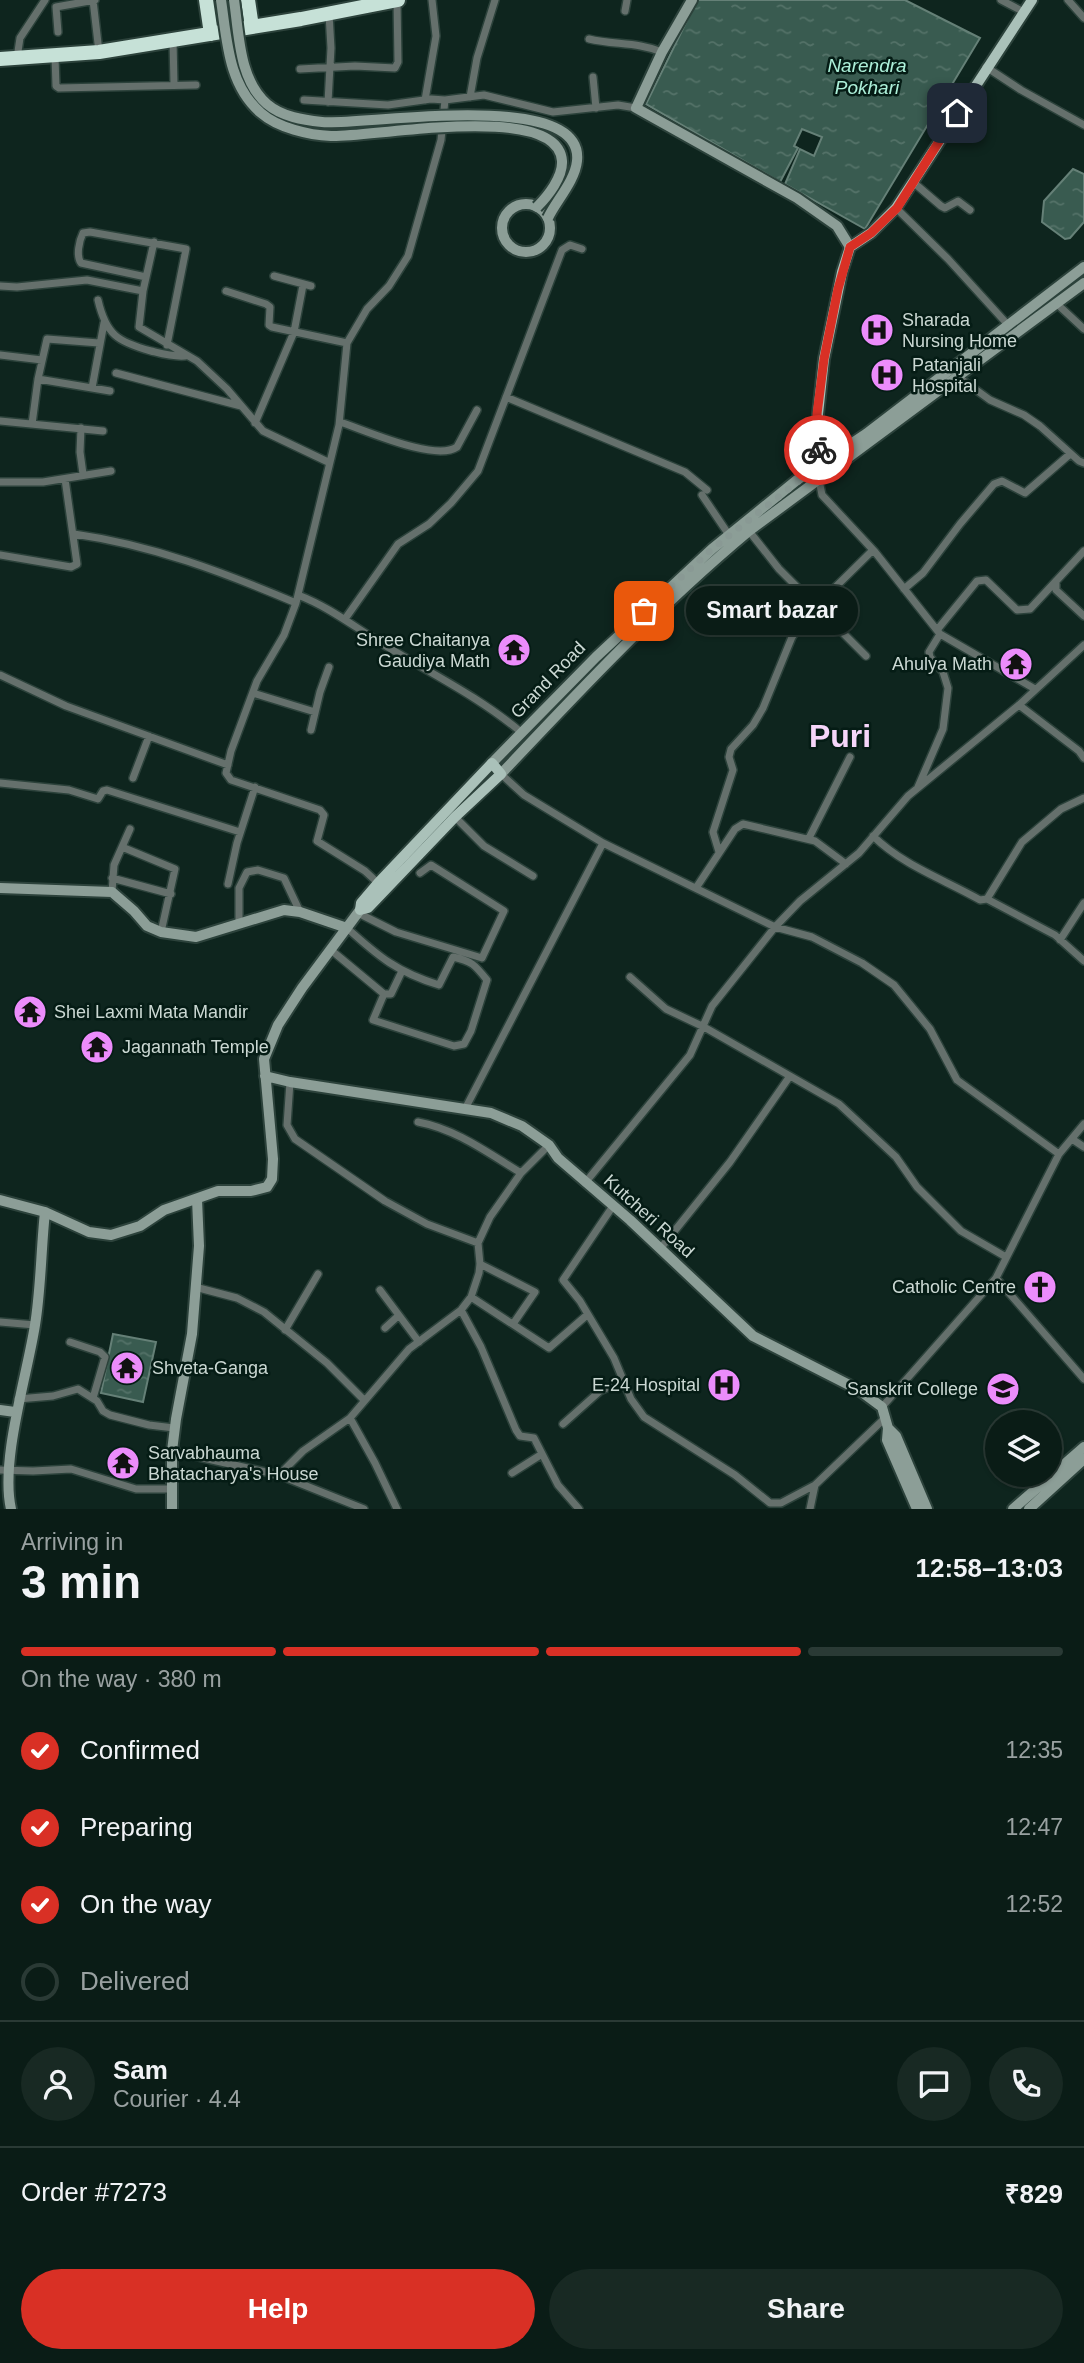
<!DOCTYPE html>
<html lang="en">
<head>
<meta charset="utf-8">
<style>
	:root { --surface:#0a1c16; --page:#182923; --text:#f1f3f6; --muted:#99a1a1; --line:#2a3a35; --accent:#d93025 }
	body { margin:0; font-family:Helvetica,sans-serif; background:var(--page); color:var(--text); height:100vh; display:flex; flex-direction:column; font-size:26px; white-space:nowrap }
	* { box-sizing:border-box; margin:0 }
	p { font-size:23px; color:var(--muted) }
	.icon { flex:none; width:38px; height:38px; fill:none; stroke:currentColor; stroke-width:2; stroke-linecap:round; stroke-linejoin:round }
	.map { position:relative; height:1509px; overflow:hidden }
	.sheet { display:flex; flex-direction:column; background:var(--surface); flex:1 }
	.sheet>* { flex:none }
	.tools { position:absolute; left:985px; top:1410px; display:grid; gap:14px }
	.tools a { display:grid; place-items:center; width:77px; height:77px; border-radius:50%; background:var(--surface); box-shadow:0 2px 5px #0004,0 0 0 2px var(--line); font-size:35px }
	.pin { position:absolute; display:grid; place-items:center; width:60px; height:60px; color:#fff; margin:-30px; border-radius:14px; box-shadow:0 4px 10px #0006 }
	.courier { position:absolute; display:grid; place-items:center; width:70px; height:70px; margin:-35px; border:5px solid #d93025; border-radius:50%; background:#fff; color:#222; box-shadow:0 2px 9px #0007 }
	.bubble { position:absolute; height:49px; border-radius:24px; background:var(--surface); box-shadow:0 2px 5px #0004,0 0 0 2px var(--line); font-size:23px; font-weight:800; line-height:49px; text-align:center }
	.head em { font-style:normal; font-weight:800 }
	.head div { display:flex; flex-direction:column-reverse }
	.head { display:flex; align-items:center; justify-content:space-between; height:119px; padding:0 21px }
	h1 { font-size:46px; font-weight:800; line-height:52px }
	.bar { display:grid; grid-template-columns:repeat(4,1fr); gap:10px 7px; align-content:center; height:84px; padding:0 21px }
	.bar i { height:9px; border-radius:5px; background:var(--line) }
	.bar .current { background:var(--accent) }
	.bar p { grid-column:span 4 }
	.line { display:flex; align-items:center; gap:18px; padding:0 21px; border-top:2px solid var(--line) }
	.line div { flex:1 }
	.round { display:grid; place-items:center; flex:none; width:74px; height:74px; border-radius:37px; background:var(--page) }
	ol { padding:0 21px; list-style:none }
	li { display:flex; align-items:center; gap:21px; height:77px }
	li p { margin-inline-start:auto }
	li .icon { padding:7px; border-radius:50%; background:var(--accent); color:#fff; stroke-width:4 }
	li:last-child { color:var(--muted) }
	li i { width:38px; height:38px; border:4px solid var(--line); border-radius:50% }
	.action { display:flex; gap:14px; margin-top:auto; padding:14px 21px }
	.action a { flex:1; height:80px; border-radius:42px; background:var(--accent); color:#fff; font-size:28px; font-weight:800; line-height:80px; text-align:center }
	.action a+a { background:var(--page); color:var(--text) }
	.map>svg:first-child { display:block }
	.water { fill:url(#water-ripples); stroke:#658077; stroke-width:2 }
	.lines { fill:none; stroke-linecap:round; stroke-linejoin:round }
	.street-casing { stroke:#2c423b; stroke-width:10 }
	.secondary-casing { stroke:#2c423b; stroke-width:14 }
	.primary-casing { stroke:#2c423b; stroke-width:14 }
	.highway-casing { stroke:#2c423b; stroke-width:18 }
	.street { stroke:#65706c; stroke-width:7 }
	.secondary { stroke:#8c9e97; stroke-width:10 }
	.primary { stroke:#aac1b9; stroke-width:10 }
	.highway { stroke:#c6e1d7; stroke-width:14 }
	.secondary-bridge-casing { stroke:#2c423b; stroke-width:14; stroke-linecap:butt }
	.secondary-bridge { stroke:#8c9e97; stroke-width:10 }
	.done { stroke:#899994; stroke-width:7; stroke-dasharray:0 12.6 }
	.route { stroke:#d93025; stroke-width:9 }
	.labels { text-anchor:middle; stroke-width:5; stroke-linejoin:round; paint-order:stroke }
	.poi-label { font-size:18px; fill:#cbd8d3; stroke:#051c15; text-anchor:start }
	.street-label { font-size:18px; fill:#cbd8d3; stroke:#051c15 }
	.water-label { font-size:19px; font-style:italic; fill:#adf0d9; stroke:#051c15 }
	.town-label { font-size:32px; font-weight:bold; fill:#f5d5f9; stroke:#051c15 }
</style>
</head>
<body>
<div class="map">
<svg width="1084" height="1509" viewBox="0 0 1084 1509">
	<defs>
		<pattern id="water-ripples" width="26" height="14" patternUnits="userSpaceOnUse" patternTransform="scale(1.75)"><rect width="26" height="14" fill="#395b50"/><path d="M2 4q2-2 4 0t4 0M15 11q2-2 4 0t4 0" fill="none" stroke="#547268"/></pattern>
	</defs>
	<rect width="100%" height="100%" fill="#0e251e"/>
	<path class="water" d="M697,0H905L980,38L865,229L785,184L800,149L814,156L822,137L802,129L794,146L798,148L780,182L646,104Z
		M1073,169L1084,174V222L1070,238L1065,239L1042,222L1044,201Z
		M113,1334L156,1342L143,1402L101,1393Z"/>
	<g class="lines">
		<defs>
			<path id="street" d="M93,0L99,52
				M1001,0L1024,12
				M1068,0L1084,18
				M625,11L627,0
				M58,32L56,7L95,0
				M589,39C614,45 638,42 662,52
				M173,40L174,85
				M55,57L56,86L59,88L196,85
				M17,58L20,38L45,0
				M986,67L1021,90L1084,125
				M300,69L355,66L395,68L398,62L397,1
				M593,77L596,108
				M470,97L477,58L495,0
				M304,100L388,105L431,99L445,100
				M425,100L436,36L432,0
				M328,102L331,48L329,14
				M913,182L941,206L945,208L958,201L970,210
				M896,208L948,259L1009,326
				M154,242L143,291L139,327L197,361L227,389L263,431L328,462
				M274,276L311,286
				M146,277L81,263C76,256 79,241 83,233L90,232L186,249L167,345
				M0,286L17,287L87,280L143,291
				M226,291L266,304L270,307L269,325L272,327L347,343
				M98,300C106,335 118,342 151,351C163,354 173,357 185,356
				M1056,303L1084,329
				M0,355L42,360
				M116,373L241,406
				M957,376L990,400L1024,415L1040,426L1079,461L1084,463
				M38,379L110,391
				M92,388L104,323
				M506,397L685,472L707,490
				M0,421L103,431
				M340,422C365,430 435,462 457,447L477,410
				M255,423L294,332L303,285
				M32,424L38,379L47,339L99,343
				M81,428L80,452L83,474
				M819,480L822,495L875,552L940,634L1035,689
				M0,482H43L111,471
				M702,495L729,535
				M749,531L779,569L866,656
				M74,534C152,545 223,572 296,603
				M0,555L71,567L77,564L65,479
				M1056,581V590L1084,616
				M904,589L923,573L960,524L994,484L1002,481L1025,493L1070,454
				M298,595C329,607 353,626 381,643C428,672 480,697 522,733
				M345,619L398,544L429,524L451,503L478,471L562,250L570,245L582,249
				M937,630L977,581L986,580L1017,610L1030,609L1084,551
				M0,675L66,706L228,765
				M253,693L315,712
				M1019,705L1079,751L1084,758
				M311,730L320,692L329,667
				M501,774L524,795L603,843L775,927L812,937L862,963L894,985L930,1029L957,1080L1059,1154
				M133,778L149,736
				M0,783L69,790L98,799L103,791L107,790L240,832
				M918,787L943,729L948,688L943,672L930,657L929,652L940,634
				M455,817L484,846L533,876
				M873,836C904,866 943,879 980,900L987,899L1055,935L1084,961
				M809,838L850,757
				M122,847L175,869L161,932
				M719,852L713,832L733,770L729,757L731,749L753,725L763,708L792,637L805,617L873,550
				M112,878L171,894
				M378,883L365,871L317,841L324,815L320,810L231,780L226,773L231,751L257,681L284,635L296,603L339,425L347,343L367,309L389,286L408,256L441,140L445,100L484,95L553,112L618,105L636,108
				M228,884L237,843L255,787
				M696,888L735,829L743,824L815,841L846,864
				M112,892L114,865L130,829
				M987,899L1022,842L1061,809L1084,798
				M358,913L396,932L482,958L504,911L431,865L420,873
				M239,923V888L247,872L258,870L284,878L300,912
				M347,928C379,957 397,972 439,985L453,957C472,961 475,965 487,980L471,1031L464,1044L454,1046L373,1020L384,994H391L402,971
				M1060,940L1084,903
				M331,950L384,994
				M630,977L666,1009L704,1027L839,1104L896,1157L917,1187L961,1231L1006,1257
				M290,1082L287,1125L295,1139L385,1201L427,1224L478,1243
				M465,1109L603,843
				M418,1122C456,1129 488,1153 521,1173
				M1072,1139L1084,1147
				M585,1183L690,1055L712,1006L775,927L800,901L859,853L908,796L1019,705L1084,645
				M613,1206L563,1280L580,1301L614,1358L631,1399L644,1417L735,1475L770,1503H781L815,1485
				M660,1249L730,1162L790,1076
				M480,1264L535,1292L513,1324
				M996,1278L1084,1379
				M195,1287L237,1298L264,1312L327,1363L364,1400
				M380,1290L419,1342
				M471,1297L549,1348L587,1315
				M461,1310L481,1347L516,1430L520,1436L534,1438L558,1485L579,1509
				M0,1322L35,1325
				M385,1328L398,1316
				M285,1330L318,1274
				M70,1342L100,1352L105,1357L93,1398
				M18,1399L53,1396L78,1389L97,1401L103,1411L110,1415L149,1425L174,1428
				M882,1407L996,1278L1059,1154L1084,1124
				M350,1418L375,1463L397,1509
				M563,1424L600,1391L624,1380
				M172,1451L279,1475L364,1509
				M0,1470L33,1471L71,1469L136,1489H172
				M512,1473L542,1454
				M279,1475L303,1451L350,1418L409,1349L461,1310L471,1297L479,1273L480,1264L478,1243L490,1217L521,1173L549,1145
				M810,1509L815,1485L885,1418"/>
			<path id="secondary" d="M692,0L662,52L636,108L797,198L837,226L850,247
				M502 228a24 24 0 1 1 48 0a24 24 0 1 1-48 0Z
				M492,763L596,657L712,549L797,480L866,434L1084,267
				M501,774C580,690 659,606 749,531L1084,283
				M0,888L112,892L134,911L147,926L161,932L196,937L284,910L300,912L347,928
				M265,1076L290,1082L491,1113L522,1126L549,1145L558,1158L630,1220L753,1336L859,1390L882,1407L888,1428L896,1436L927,1509
				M0,1200L45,1212L89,1232L111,1235L140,1226L164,1210L218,1191H251L267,1187L272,1179L273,1159L264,1059L278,1025L302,988L360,910
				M0,1410L15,1412
				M888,1428L887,1440L917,1509
				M11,1509C0,1461 27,1376 35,1325C41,1288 41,1249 45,1212
				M172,1509V1451L176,1419L192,1334L199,1246L197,1199
				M1013,1509L1084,1447
				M1029,1509L1084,1459"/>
			<path id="primary" d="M819,480L818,414L824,359L842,272L850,247L871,233L896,208L1032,0
				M492,763L501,774L455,817L368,908L360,910L361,903L378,883Z"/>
			<path id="highway" d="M206,0L211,34
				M248,0L252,27
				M0,59L99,52L301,19L398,0"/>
		</defs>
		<use href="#street" class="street-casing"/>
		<use href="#secondary" class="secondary-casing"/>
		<use href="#primary" class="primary-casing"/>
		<use href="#highway" class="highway-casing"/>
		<use href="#street" class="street"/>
		<use href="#secondary" class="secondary"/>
		<use href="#primary" class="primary"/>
		<use href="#highway" class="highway"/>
		<defs>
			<path id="secondary-bridge" d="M221,0C227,40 228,85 261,113C278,128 309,135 331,136C370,138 558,100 562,161C563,177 548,196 537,207
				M234,0C239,34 239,80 267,104C282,117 304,120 322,122C363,126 585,87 577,161C575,181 556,201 548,218"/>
		</defs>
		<use href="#secondary-bridge" class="secondary-bridge-casing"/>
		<use href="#secondary-bridge" class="secondary-bridge"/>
	</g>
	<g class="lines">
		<path class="done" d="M644,611L712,549L819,465V450"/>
		<path class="route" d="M819,450L817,414L824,359L838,289L850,247L871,233L897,208L957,113"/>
	</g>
	<defs>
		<symbol id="hospital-disc" viewBox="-11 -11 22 22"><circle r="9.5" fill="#ec8cfb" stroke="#051c15"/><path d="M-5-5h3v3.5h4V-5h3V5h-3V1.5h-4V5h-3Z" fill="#111"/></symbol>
		<symbol id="temple-disc" viewBox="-11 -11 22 22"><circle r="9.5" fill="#ec8cfb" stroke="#051c15"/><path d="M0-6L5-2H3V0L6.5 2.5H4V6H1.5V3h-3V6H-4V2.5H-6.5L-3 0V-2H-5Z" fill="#111"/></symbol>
		<symbol id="church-disc" viewBox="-11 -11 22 22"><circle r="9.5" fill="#ec8cfb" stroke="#051c15"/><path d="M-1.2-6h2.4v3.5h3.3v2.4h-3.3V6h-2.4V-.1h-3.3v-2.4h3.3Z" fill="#111"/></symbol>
		<symbol id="university-disc" viewBox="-11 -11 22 22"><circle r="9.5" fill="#ec8cfb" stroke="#051c15"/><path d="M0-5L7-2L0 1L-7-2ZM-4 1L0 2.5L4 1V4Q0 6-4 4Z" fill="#111"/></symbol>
	</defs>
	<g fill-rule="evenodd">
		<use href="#hospital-disc" x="858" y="311" width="38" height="38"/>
		<use href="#hospital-disc" x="868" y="356" width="38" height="38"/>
		<use href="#temple-disc" x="495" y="631" width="38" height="38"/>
		<use href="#temple-disc" x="997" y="645" width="38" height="38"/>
		<use href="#temple-disc" x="11" y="993" width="38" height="38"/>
		<use href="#temple-disc" x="78" y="1028" width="38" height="38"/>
		<use href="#church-disc" x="1021" y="1268" width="38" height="38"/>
		<use href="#temple-disc" x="108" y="1349" width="38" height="38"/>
		<use href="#hospital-disc" x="705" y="1366" width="38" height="38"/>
		<use href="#university-disc" x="984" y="1370" width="38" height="38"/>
		<use href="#temple-disc" x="104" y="1444" width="38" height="38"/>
	</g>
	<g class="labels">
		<g class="poi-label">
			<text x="902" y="326">Sharada<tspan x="902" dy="21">Nursing Home</tspan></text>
			<text x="912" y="371">Patanjali<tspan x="912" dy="21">Hospital</tspan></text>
			<text x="490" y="646" text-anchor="end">Shree Chaitanya<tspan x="490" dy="21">Gaudiya Math</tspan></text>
			<text x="992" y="670" text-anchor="end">Ahulya Math</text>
			<text x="54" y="1018">Shei Laxmi Mata Mandir</text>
			<text x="122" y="1053">Jagannath Temple</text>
			<text x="1016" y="1293" text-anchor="end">Catholic Centre</text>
			<text x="152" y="1374">Shveta-Ganga</text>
			<text x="700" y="1391" text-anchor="end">E-24 Hospital</text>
			<text x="978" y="1395" text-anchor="end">Sanskrit College</text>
			<text x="148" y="1459">Sarvabhauma<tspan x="148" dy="21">Bhatacharya's House</tspan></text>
		</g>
		<g class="street-label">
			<text transform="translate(548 680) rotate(-46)" y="6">Grand Road</text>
			<text transform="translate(649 1216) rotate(42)" y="6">Kutcheri Road</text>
		</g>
		<g class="water-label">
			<text x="867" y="72">Narendra<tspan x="867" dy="22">Pokhari</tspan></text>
		</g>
		<g class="town-label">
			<text x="840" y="747">Puri</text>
		</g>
	</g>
</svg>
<div class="tools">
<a><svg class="icon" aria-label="layers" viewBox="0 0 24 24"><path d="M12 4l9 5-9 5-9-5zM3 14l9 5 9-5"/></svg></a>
</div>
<div class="pin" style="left:644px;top:611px;background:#ea580c"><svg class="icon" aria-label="bag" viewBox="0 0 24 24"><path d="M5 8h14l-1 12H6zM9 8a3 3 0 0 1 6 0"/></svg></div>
<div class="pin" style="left:957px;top:113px;background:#1f2937"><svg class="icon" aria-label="home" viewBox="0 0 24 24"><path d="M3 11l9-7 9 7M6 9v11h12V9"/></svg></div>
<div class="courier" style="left:819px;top:450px"><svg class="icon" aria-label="bike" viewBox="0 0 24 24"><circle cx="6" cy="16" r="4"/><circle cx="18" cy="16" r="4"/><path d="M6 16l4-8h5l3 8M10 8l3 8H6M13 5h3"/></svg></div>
<div class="bubble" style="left:686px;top:586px;width:172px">Smart bazar</div>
</div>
<section class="sheet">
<div class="head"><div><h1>3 min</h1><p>Arriving in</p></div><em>12:58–13:03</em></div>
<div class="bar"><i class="current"></i><i class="current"></i><i class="current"></i><i></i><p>On the way · 380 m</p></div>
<ol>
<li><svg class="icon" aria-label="check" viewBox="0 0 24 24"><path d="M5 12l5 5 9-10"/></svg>Confirmed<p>12:35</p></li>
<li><svg class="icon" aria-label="check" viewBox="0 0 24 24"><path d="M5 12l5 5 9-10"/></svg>Preparing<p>12:47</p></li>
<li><svg class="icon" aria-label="check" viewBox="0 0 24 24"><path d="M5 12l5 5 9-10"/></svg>On the way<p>12:52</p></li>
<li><i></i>Delivered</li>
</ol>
<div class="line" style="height:126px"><a class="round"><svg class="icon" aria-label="person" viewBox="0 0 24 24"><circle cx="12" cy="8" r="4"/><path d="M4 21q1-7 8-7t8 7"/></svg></a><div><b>Sam</b><p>Courier · 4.4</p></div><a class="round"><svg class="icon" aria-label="chat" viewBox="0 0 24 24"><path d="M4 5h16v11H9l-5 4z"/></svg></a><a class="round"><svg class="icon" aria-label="phone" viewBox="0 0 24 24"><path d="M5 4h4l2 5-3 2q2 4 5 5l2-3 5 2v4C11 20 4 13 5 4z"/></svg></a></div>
<div class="line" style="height:91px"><div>Order #7273</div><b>₹829</b></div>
<div class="action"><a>Help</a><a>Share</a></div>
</section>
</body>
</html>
